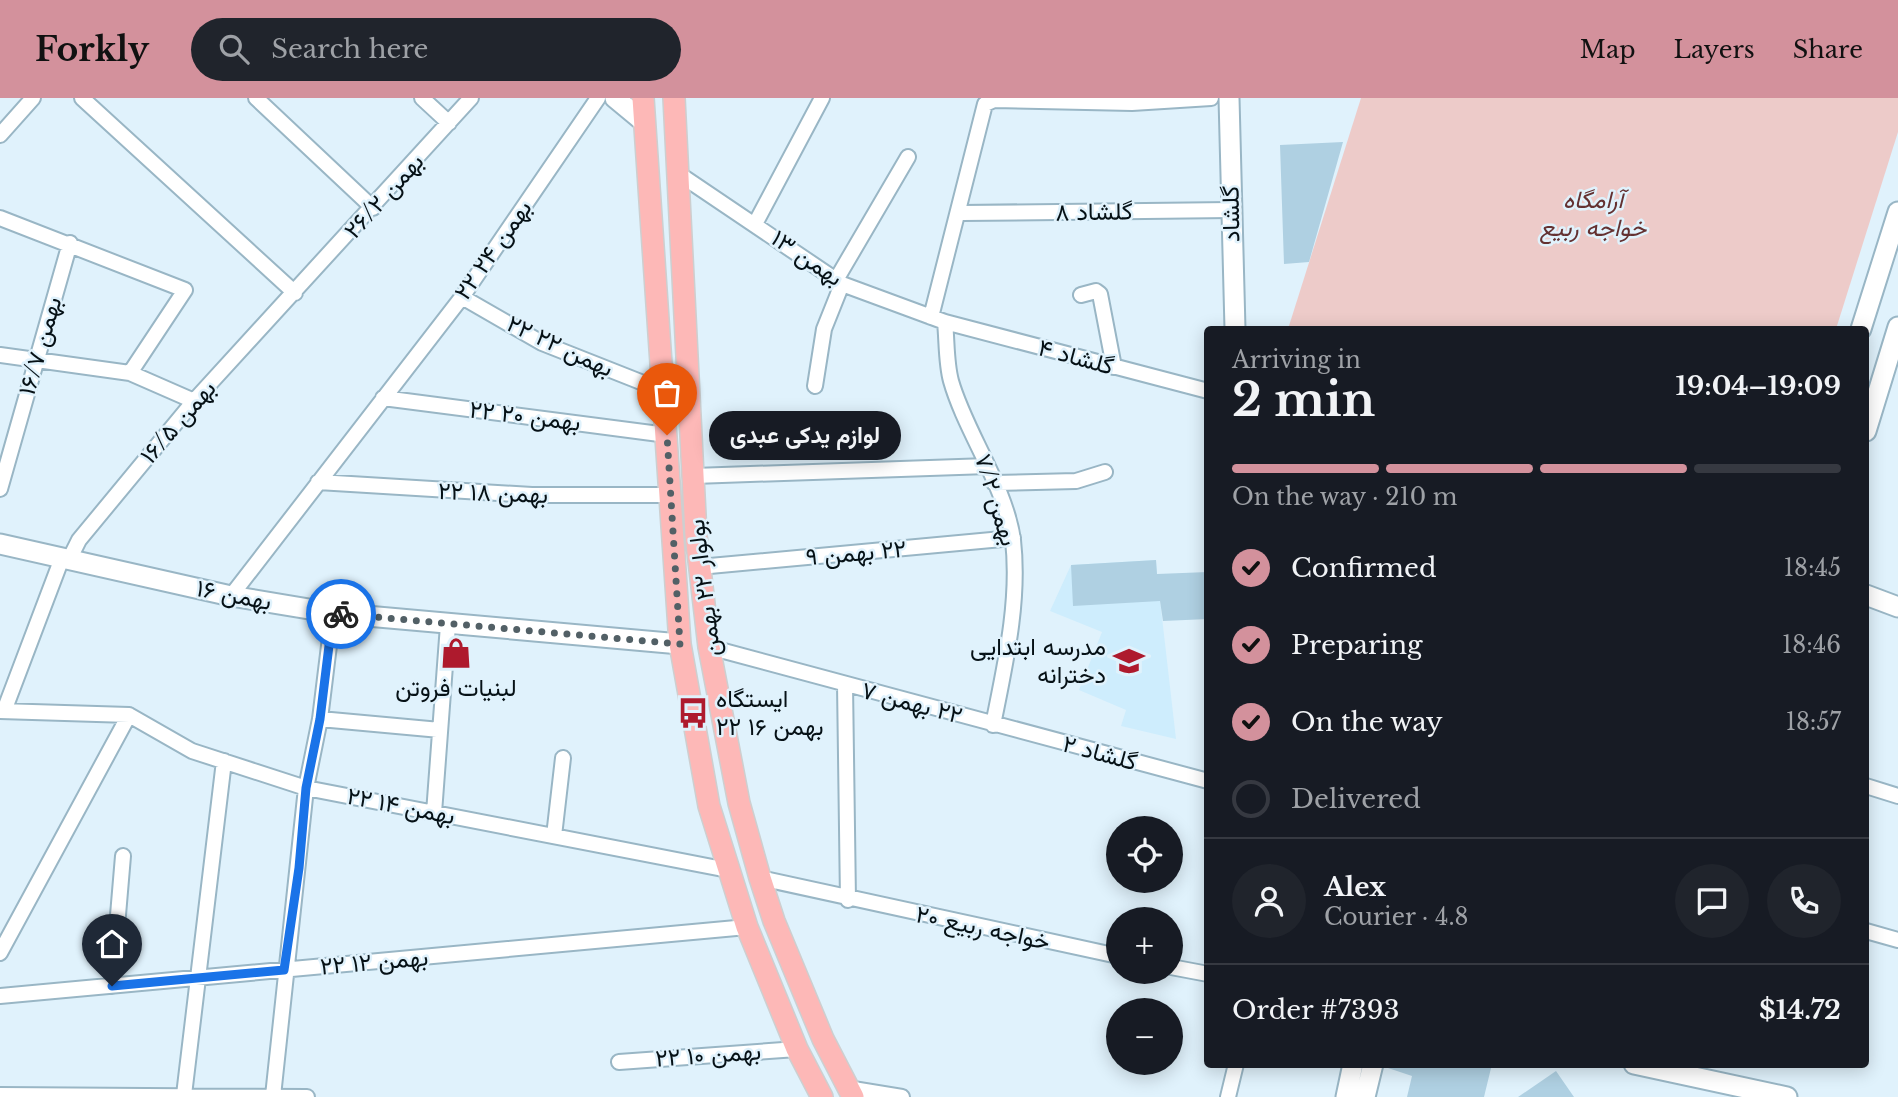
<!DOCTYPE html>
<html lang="en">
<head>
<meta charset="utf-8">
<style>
	:root { --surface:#171b24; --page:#20242c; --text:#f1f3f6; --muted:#9ea1a6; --line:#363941; --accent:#d3919c }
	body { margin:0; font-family:"Libre Baskerville",Vazirmatn,serif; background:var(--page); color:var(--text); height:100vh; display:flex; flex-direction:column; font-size:26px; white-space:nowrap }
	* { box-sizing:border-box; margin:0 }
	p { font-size:23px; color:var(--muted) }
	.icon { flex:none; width:38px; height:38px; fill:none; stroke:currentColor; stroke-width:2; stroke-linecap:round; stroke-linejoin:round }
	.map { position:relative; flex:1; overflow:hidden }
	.panel { position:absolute; left:1204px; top:228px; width:665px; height:742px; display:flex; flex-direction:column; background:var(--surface); border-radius:7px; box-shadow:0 4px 18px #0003 }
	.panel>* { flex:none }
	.fabs { position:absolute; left:1106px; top:718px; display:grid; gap:14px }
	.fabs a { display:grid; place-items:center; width:77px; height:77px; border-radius:50%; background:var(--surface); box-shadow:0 4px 18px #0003; font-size:35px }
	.pin { position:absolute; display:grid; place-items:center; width:60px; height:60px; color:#fff; margin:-72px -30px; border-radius:50% 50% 50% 0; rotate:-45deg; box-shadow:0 0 7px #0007 }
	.pin .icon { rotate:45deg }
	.courier { position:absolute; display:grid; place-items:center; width:70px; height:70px; margin:-35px; border:5px solid #1a73e8; border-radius:50%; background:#fff; color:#222; box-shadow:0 2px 9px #0007 }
	.bubble { position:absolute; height:49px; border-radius:24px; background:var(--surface); box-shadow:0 4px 18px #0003; font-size:23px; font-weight:700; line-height:49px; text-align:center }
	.overview em { font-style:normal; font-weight:700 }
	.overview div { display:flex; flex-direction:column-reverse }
	.overview { display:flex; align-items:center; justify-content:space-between; height:119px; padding:0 28px }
	h1 { font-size:46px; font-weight:700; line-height:52px }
	.bar { display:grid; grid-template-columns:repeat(4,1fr); gap:10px 7px; align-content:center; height:84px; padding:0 28px }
	.bar i { height:9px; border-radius:5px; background:var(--line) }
	.bar .current { background:var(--accent) }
	.bar p { grid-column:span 4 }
	.line { display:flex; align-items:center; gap:18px; padding:0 28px; border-top:2px solid var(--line) }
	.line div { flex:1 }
	.round { display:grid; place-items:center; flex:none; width:74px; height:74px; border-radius:37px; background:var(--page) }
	ol { padding:0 28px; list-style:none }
	li { display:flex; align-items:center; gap:21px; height:77px }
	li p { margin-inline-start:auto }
	li .icon { padding:7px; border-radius:50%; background:var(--accent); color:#111; stroke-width:4 }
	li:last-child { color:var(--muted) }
	li i { width:38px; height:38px; border:4px solid var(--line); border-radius:50% }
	header { display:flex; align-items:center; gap:42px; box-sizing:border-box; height:98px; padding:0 35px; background:var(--accent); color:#111 }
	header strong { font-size:33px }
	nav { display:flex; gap:38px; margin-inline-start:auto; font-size:24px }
	.search { width:490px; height:63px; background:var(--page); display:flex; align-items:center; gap:18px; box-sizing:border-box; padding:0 24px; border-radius:38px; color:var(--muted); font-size:26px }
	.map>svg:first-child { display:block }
	.built { fill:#ceedfd }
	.green { fill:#edcbc9 }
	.building { fill:#afd0e2 }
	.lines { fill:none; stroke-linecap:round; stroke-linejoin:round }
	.street-casing { stroke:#99b6c5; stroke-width:18 }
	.secondary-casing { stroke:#99b6c5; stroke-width:23 }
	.primary-casing { stroke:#cdcfd0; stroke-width:24 }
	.street { stroke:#fff; stroke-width:14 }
	.secondary { stroke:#fff; stroke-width:19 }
	.primary { stroke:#fdb8b7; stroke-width:21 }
	.done { stroke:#526066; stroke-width:7; stroke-dasharray:0 12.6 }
	.route { stroke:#1a73e8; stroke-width:9 }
	.labels { text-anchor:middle; stroke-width:5; stroke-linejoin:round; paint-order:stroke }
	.street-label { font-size:24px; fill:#061116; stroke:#e0f2fc }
	.park-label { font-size:24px; font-style:italic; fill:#643131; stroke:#e0f2fc }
	.poi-label { font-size:24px; fill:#061116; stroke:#e0f2fc; text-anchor:end }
</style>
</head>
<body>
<header>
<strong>Forkly</strong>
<div class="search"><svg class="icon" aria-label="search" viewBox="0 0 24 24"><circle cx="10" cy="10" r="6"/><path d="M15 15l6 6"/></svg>Search here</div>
<nav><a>Map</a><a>Layers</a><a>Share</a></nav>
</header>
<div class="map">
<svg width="1898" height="999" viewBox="0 0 1898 999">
	<rect width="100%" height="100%" fill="#e0f2fc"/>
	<path class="built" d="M1156,462L1157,476L1176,641L1121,628L1126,612L1079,592L1102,534L1050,513L1071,467Z"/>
	<path class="green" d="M1361,0H1898V34L1836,231H1288Z"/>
	<path class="building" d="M1343,44L1309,164L1284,166L1280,47Z
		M1156,462L1157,476L1208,474V521L1163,523L1160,503L1073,508L1071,467Z
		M1386,966H1492L1484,999H1407L1412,978L1385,969Z
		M1556,973L1574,999H1518Z"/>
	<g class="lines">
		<defs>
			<path id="street" d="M82,0L295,195
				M256,0L373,110
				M422,0L449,25
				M0,37L33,0
				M679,76L842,186L945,224L1208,293
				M959,112L962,115L1231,112
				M0,120L185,192L130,275
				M755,126L822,0
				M836,182L908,59
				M1081,197L1096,193L1100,196L1114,269
				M462,199L542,245L661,292
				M931,219L985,6L994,2L1132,5L1211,0
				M945,224C947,243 946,265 951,283C965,333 1006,389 1013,442C1020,503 1005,567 993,627
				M0,257L130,275L194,303
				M815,288L824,231L842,186
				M383,300L667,337
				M694,378L988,368
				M318,384L532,397H669
				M994,385L1076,383L1105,374
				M0,391L70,145
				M69,462L79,442L194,303L471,0
				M699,469L1013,440
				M231,498L462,199L598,0
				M709,549L1208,683
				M845,586L848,802
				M0,613L129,617L192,653L306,690L728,772
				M4,613L62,460
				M320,621L440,632
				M1866,688L1898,698
				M434,715L448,527
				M554,738L563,660
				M760,780L1118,858
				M1866,833L1898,842
				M0,855L129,617
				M1171,869L1208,876
				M112,888L123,758
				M0,898L747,829
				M619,964L797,951
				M847,990L902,999
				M0,997L307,999
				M184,997L224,663
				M273,998L306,690L320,621L333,515
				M1228,999L1236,966"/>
			<path id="secondary" d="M615,0L644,24
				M1229,0L1235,231
				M1861,231L1898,114
				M1866,333L1898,229
				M0,446L231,498L333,515L680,546
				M1866,497L1898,509
				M1634,966L1787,999
				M1346,999L1353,966
				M1365,999L1373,966"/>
			<path id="primary" d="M643,0L680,546L709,708L747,829L797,951L822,999
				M674,0L696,437L709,549L739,705L760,780L774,823L823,941L853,999"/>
		</defs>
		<use href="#street" class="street-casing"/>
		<use href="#secondary" class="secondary-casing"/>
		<use href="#primary" class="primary-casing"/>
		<use href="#street" class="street"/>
		<use href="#secondary" class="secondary"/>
		<use href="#primary" class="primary"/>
	</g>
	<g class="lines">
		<path class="done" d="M341,516L680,546L667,337"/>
		<path class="route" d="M112,888L284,872L299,770L306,690L320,621L333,515L341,516"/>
	</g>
	<defs>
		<symbol id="shop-bare" viewBox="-9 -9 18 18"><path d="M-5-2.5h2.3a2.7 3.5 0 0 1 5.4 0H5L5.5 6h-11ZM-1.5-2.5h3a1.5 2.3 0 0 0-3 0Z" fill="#ae1a2d" stroke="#e0f2fc" stroke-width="2.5" paint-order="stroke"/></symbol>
		<symbol id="school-bare" viewBox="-9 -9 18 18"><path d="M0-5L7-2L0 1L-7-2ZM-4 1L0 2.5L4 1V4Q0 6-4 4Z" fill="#ae1a2d" stroke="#e0f2fc" stroke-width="2.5" paint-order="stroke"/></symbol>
		<symbol id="bus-bare" viewBox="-9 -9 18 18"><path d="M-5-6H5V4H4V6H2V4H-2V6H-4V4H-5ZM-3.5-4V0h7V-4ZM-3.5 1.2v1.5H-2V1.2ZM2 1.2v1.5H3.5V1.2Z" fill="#ae1a2d" stroke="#e0f2fc" stroke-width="2.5" paint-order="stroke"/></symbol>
	</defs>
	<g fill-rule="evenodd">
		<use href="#shop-bare" x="434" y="533" width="44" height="44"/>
		<use href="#school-bare" x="1107" y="541" width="44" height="44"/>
		<use href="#bus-bare" x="671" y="593" width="44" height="44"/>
	</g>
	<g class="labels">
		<g class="street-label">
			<text transform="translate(384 98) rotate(-48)" y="8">بهمن ۲۶/۲</text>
			<text transform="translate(1094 114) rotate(-1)" y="8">گلشاد ۸</text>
			<text transform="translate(1231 116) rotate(-91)" y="8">گلشاد</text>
			<text transform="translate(493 152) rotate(-55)" y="8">۲۲ بهمن ۲۴</text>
			<text transform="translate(807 160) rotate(34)" y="8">بهمن ۱۳</text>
			<text transform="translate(40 248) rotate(-74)" y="8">بهمن ۱۶/۷</text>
			<text transform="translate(560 248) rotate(25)" y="8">۲۲ بهمن ۲۲</text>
			<text transform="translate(1076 259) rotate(15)" y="8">گلشاد ۴</text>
			<text transform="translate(525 318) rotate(7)" y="8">۲۲ بهمن ۲۰</text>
			<text transform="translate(178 324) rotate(-49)" y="8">بهمن ۱۶/۵</text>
			<text transform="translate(493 395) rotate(2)" y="8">۲۲ بهمن ۱۸</text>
			<text transform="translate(996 402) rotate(73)" y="8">بهمن ۷/۲</text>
			<text transform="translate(856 455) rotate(-5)" y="8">٢٢ بهمن ۹</text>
			<text transform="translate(704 490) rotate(-97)" y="8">بولوار ۲۲ بهمن</text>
			<text transform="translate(234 497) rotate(11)" y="8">بهمن ۱۶</text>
			<text transform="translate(912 605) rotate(15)" y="8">٢٢ بهمن ٧</text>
			<text transform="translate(1100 655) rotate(15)" y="8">گلشاد ۲</text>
			<text transform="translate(401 708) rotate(11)" y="8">۲۲ بهمن ۱۴</text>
			<text transform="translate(983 830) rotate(12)" y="8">خواجه ربیع ۲۰</text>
			<text transform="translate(374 864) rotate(-5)" y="8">۲۲ بهمن ۱۲</text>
			<text transform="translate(708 957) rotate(-4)" y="8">۲۲ بهمن ۱۰</text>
		</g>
		<g class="park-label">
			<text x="1593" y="110">آرامگاه<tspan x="1593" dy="28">خواجه ربیع</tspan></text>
		</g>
		<g class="poi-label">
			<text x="1106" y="557">مدرسه ابتدایی<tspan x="1106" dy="28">دخترانه</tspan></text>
			<text x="456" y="598" text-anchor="middle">لبنیات فروتن</text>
			<text x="716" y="609" text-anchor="start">ایستگاه<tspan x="716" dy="28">۲۲ بهمن ۱۶</tspan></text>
		</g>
	</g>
</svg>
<div class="fabs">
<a><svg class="icon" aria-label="locate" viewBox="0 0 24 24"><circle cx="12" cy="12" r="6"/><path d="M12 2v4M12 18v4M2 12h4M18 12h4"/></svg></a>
<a>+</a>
<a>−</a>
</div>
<div class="pin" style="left:667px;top:337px;background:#ea580c"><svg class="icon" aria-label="bag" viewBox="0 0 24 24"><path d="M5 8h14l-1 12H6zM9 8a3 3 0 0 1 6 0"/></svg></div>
<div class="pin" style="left:112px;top:888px;background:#1f2937"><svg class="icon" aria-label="home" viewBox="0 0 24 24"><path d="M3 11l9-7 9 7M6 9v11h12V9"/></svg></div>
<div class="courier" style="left:341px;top:516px"><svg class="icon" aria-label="bike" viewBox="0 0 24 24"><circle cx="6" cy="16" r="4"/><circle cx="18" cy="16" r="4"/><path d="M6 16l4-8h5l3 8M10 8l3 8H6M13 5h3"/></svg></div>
<div class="bubble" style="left:709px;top:313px;width:192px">لوازم یدکی عبدی</div>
<section class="panel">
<div class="overview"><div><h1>2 min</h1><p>Arriving in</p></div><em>19:04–19:09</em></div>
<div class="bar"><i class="current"></i><i class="current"></i><i class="current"></i><i></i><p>On the way · 210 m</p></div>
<ol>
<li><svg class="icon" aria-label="check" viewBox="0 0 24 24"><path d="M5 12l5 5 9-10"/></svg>Confirmed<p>18:45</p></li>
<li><svg class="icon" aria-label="check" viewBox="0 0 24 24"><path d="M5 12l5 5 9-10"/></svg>Preparing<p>18:46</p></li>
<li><svg class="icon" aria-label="check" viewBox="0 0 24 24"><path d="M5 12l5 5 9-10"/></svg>On the way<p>18:57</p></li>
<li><i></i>Delivered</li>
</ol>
<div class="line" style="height:126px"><a class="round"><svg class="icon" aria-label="person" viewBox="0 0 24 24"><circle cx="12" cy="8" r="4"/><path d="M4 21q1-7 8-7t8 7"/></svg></a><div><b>Alex</b><p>Courier · 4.8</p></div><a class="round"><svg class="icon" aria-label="chat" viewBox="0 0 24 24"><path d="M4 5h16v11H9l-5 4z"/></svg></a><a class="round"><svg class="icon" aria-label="phone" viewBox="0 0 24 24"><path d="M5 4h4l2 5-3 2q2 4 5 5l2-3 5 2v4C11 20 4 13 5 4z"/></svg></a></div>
<div class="line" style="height:91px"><div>Order #7393</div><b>$14.72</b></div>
</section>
</div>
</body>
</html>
